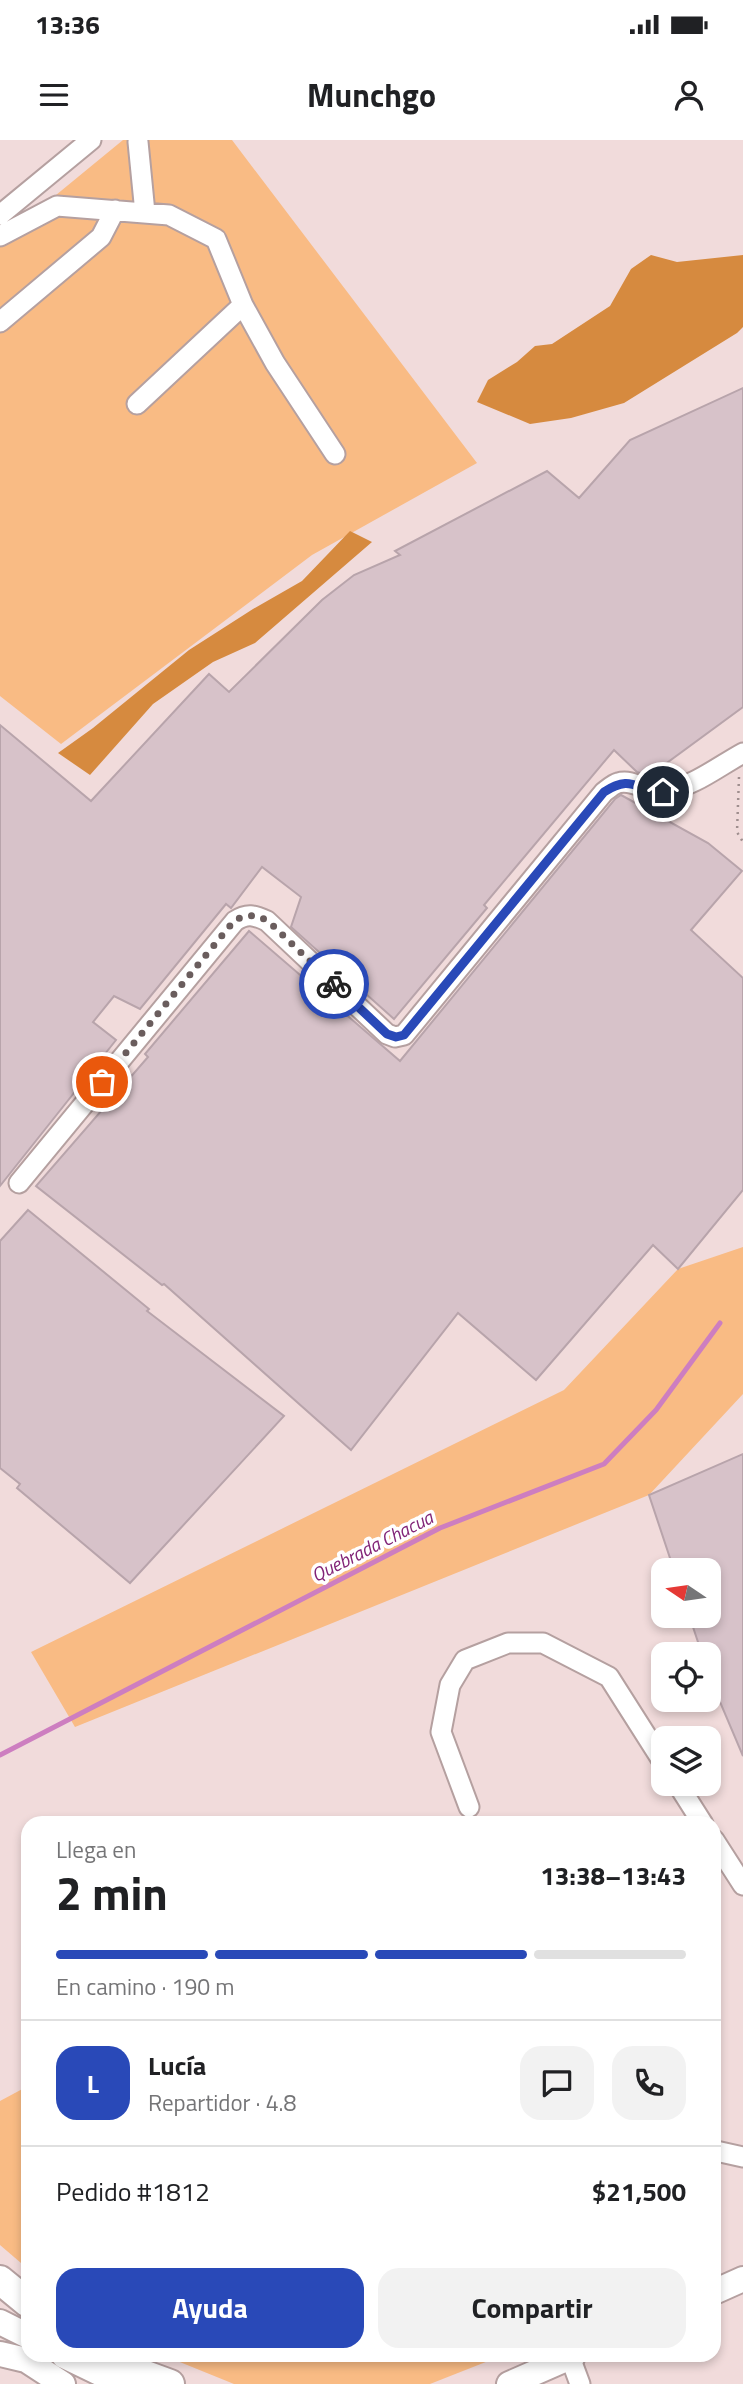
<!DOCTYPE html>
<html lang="es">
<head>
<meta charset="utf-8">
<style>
	:root { --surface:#fff; --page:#f2f2f2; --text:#202124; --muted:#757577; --line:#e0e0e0; --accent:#2949b8 }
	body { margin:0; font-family:"Titillium Web",sans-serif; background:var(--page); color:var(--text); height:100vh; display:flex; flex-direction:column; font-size:26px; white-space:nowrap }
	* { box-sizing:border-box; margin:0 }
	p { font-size:23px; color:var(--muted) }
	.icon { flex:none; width:38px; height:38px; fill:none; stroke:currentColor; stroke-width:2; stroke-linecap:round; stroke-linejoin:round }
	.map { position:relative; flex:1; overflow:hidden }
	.drawer { position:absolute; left:21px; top:1676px; width:700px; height:546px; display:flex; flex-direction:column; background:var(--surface); border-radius:21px; box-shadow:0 4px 10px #0003 }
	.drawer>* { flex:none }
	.needle { width:46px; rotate:283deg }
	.buttons { position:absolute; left:651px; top:1418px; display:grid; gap:14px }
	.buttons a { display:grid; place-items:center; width:70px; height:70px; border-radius:14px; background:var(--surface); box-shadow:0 4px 10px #0003; font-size:35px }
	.pin { position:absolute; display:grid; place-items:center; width:60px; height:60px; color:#fff; margin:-30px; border:4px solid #fff; border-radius:50%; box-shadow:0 2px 7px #0007 }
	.courier { position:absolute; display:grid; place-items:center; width:70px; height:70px; margin:-35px; border:5px solid #2949b8; border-radius:50%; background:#fff; color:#222; box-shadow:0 2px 9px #0007 }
	.summary em { font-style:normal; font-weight:700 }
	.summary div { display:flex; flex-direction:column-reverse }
	.summary { display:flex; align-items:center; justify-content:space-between; height:119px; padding:0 35px }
	h1 { font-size:46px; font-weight:700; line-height:52px }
	.bar { display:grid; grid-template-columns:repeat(4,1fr); gap:10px 7px; align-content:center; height:84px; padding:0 35px }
	.bar i { height:9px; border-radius:5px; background:var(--line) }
	.bar .active { background:var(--accent) }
	.bar p { grid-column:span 4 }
	.line { display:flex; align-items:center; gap:18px; padding:0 35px; border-top:2px solid var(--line) }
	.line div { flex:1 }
	.round { display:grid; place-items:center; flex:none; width:74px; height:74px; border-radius:21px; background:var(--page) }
	.action { display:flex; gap:14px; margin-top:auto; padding:14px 35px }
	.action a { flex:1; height:80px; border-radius:21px; background:var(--accent); color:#fff; font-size:28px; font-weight:700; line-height:80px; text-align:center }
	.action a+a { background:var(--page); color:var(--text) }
	.status { display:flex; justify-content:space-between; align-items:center; height:49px; padding:0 35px; background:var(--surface); direction:ltr }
	.status svg { height:19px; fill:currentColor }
	header { display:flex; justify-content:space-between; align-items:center; height:91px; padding:0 35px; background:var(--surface); font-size:32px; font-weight:700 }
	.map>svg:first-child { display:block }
	.green { fill:#f9bb84 }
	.forest { fill:#d68a3f }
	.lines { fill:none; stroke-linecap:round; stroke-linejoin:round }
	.stream { stroke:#cd7ec0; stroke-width:5 }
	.building { fill:#d7c2c9; stroke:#b8a4ab; stroke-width:2 }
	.minor-casing { stroke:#b5a0a0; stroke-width:23 }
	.major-casing { stroke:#b5a0a0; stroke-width:28 }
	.highway-casing { stroke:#b5a0a0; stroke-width:32 }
	.path { stroke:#9f8e8e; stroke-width:2.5; stroke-dasharray:2 5; stroke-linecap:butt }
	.minor { stroke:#fff; stroke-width:19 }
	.major { stroke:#fff; stroke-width:24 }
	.highway { stroke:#fff; stroke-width:28 }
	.done { stroke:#6a5d5d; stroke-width:7; stroke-dasharray:0 12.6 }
	.route { stroke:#2949b8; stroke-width:9 }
	.labels { text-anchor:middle; stroke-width:7; stroke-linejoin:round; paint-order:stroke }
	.water-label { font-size:19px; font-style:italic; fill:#822477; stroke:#fff }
</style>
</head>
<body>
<div class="status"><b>13:36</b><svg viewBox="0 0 49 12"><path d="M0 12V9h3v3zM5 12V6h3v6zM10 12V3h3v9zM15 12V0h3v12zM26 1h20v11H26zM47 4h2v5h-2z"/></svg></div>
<header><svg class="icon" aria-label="menu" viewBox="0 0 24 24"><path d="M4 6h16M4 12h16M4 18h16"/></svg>Munchgo<svg class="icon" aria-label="person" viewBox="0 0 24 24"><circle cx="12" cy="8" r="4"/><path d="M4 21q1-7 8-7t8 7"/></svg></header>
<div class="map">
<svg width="743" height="2244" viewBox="0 0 743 2244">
	<rect width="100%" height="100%" fill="#f1dbdb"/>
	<path class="green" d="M123,0H232L477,323L312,415L61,604L0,556V101Z
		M743,1107V1254L649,1355L75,1587L31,1512L564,1250L678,1129Z
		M28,1946V2129L0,2105V1961Z
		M165,2216H501L430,2244H234Z"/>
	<path class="forest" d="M651,115L677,122L743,115V187L737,193L624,263L571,278L530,284L477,262L488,240L517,222L535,206L552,204L610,166L631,129Z
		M350,391L372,402L255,503L213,522L153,564L90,635L58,613L93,588L189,510L253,469L302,441Z"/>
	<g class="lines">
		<path class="stream" d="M0,1615L440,1388L604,1324L656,1270L720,1183"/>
	</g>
	<path class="building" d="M743,248V567L649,636L637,632L614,610L484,765L487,768L394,879L291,787L301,757L262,727L231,768L226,764L140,869L114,856L93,882L116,900L0,1046V585L91,661L209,534L229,552L322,460L354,435L400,415L395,411L547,331L579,358L630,300Z
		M621,655L708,703L742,731L691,790L743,838V1050L678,1129L653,1105L536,1240L458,1173L351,1310L164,1144L162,1145L36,1046L148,917L145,914L249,791L400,921L615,659Z
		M28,1070L149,1169L147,1171L284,1276L130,1443L17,1348L20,1344L0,1328V1101Z
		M743,1314V1616L709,1536V1514H702L689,1475H709V1430H674L649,1355Z"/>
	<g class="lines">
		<defs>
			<path id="minor" d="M138,2L145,73
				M0,75L91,0
				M0,96L57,66L169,75L216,99L243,165L275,223L335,314
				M0,182L101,97L115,70
				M137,264L243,165
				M19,1043L235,781C247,773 254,775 267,781L387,894L395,897L404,895L604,652C608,649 614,644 618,643C634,638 649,654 665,651C693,647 719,626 743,613
				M677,1643L703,1684
				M469,1667L441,1592L450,1545L465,1520L508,1503H543L609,1537L663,1622
				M714,1700L743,1745
				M716,2011L743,2017
				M570,2217L580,2244"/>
			<path id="major" d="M714,2152L743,2139
				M0,2182L28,2196
				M0,2214L26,2220L63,2244
				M64,2216L122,2244
				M509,2244L573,2216"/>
			<path id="highway" d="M0,2140L28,2163
				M107,2216L140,2233L170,2244"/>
		</defs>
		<use href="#minor" class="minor-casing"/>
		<use href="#major" class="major-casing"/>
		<use href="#highway" class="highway-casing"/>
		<path class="path" d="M739,637L737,692L743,702"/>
		<use href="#minor" class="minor"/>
		<use href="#major" class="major"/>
		<use href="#highway" class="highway"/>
	</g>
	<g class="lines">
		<path class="done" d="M102,942L234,781C247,773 254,775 267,780L334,844"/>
		<path class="route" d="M334,844L387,894L396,897L404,895L604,652C632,634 635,650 663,652"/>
	</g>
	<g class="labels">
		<g class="water-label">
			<text transform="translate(372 1406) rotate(-27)" y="7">Quebrada Chacua</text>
		</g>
	</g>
</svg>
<div class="buttons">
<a><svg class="needle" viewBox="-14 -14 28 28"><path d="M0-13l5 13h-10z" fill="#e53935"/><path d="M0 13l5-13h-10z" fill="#757577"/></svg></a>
<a><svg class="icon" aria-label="locate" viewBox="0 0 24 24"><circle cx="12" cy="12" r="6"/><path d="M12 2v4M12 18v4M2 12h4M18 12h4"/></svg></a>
<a><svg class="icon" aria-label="layers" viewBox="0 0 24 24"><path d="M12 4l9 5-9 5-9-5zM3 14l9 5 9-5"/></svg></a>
</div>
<div class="pin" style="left:102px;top:942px;background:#ea580c"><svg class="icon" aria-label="bag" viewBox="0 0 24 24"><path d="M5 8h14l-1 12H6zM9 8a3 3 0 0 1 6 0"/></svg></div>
<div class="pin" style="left:663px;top:652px;background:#1f2937"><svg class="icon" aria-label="home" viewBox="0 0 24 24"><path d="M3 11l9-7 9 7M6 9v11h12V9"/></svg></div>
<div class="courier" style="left:334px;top:844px"><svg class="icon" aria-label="bike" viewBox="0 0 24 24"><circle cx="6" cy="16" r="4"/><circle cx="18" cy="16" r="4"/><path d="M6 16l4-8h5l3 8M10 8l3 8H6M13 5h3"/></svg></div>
<section class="drawer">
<div class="summary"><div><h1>2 min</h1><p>Llega en</p></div><em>13:38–13:43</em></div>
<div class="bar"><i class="active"></i><i class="active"></i><i class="active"></i><i></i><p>En camino · 190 m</p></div>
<div class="line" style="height:126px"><b class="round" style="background:var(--accent);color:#fff">L</b><div><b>Lucía</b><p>Repartidor · 4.8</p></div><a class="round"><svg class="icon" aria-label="chat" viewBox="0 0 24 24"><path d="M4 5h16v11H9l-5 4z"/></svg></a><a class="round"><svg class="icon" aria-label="phone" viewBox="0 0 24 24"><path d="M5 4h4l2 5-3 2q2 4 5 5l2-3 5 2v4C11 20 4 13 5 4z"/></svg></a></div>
<div class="line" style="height:91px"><div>Pedido #1812</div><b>$21,500</b></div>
<div class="action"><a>Ayuda</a><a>Compartir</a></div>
</section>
</div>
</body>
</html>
